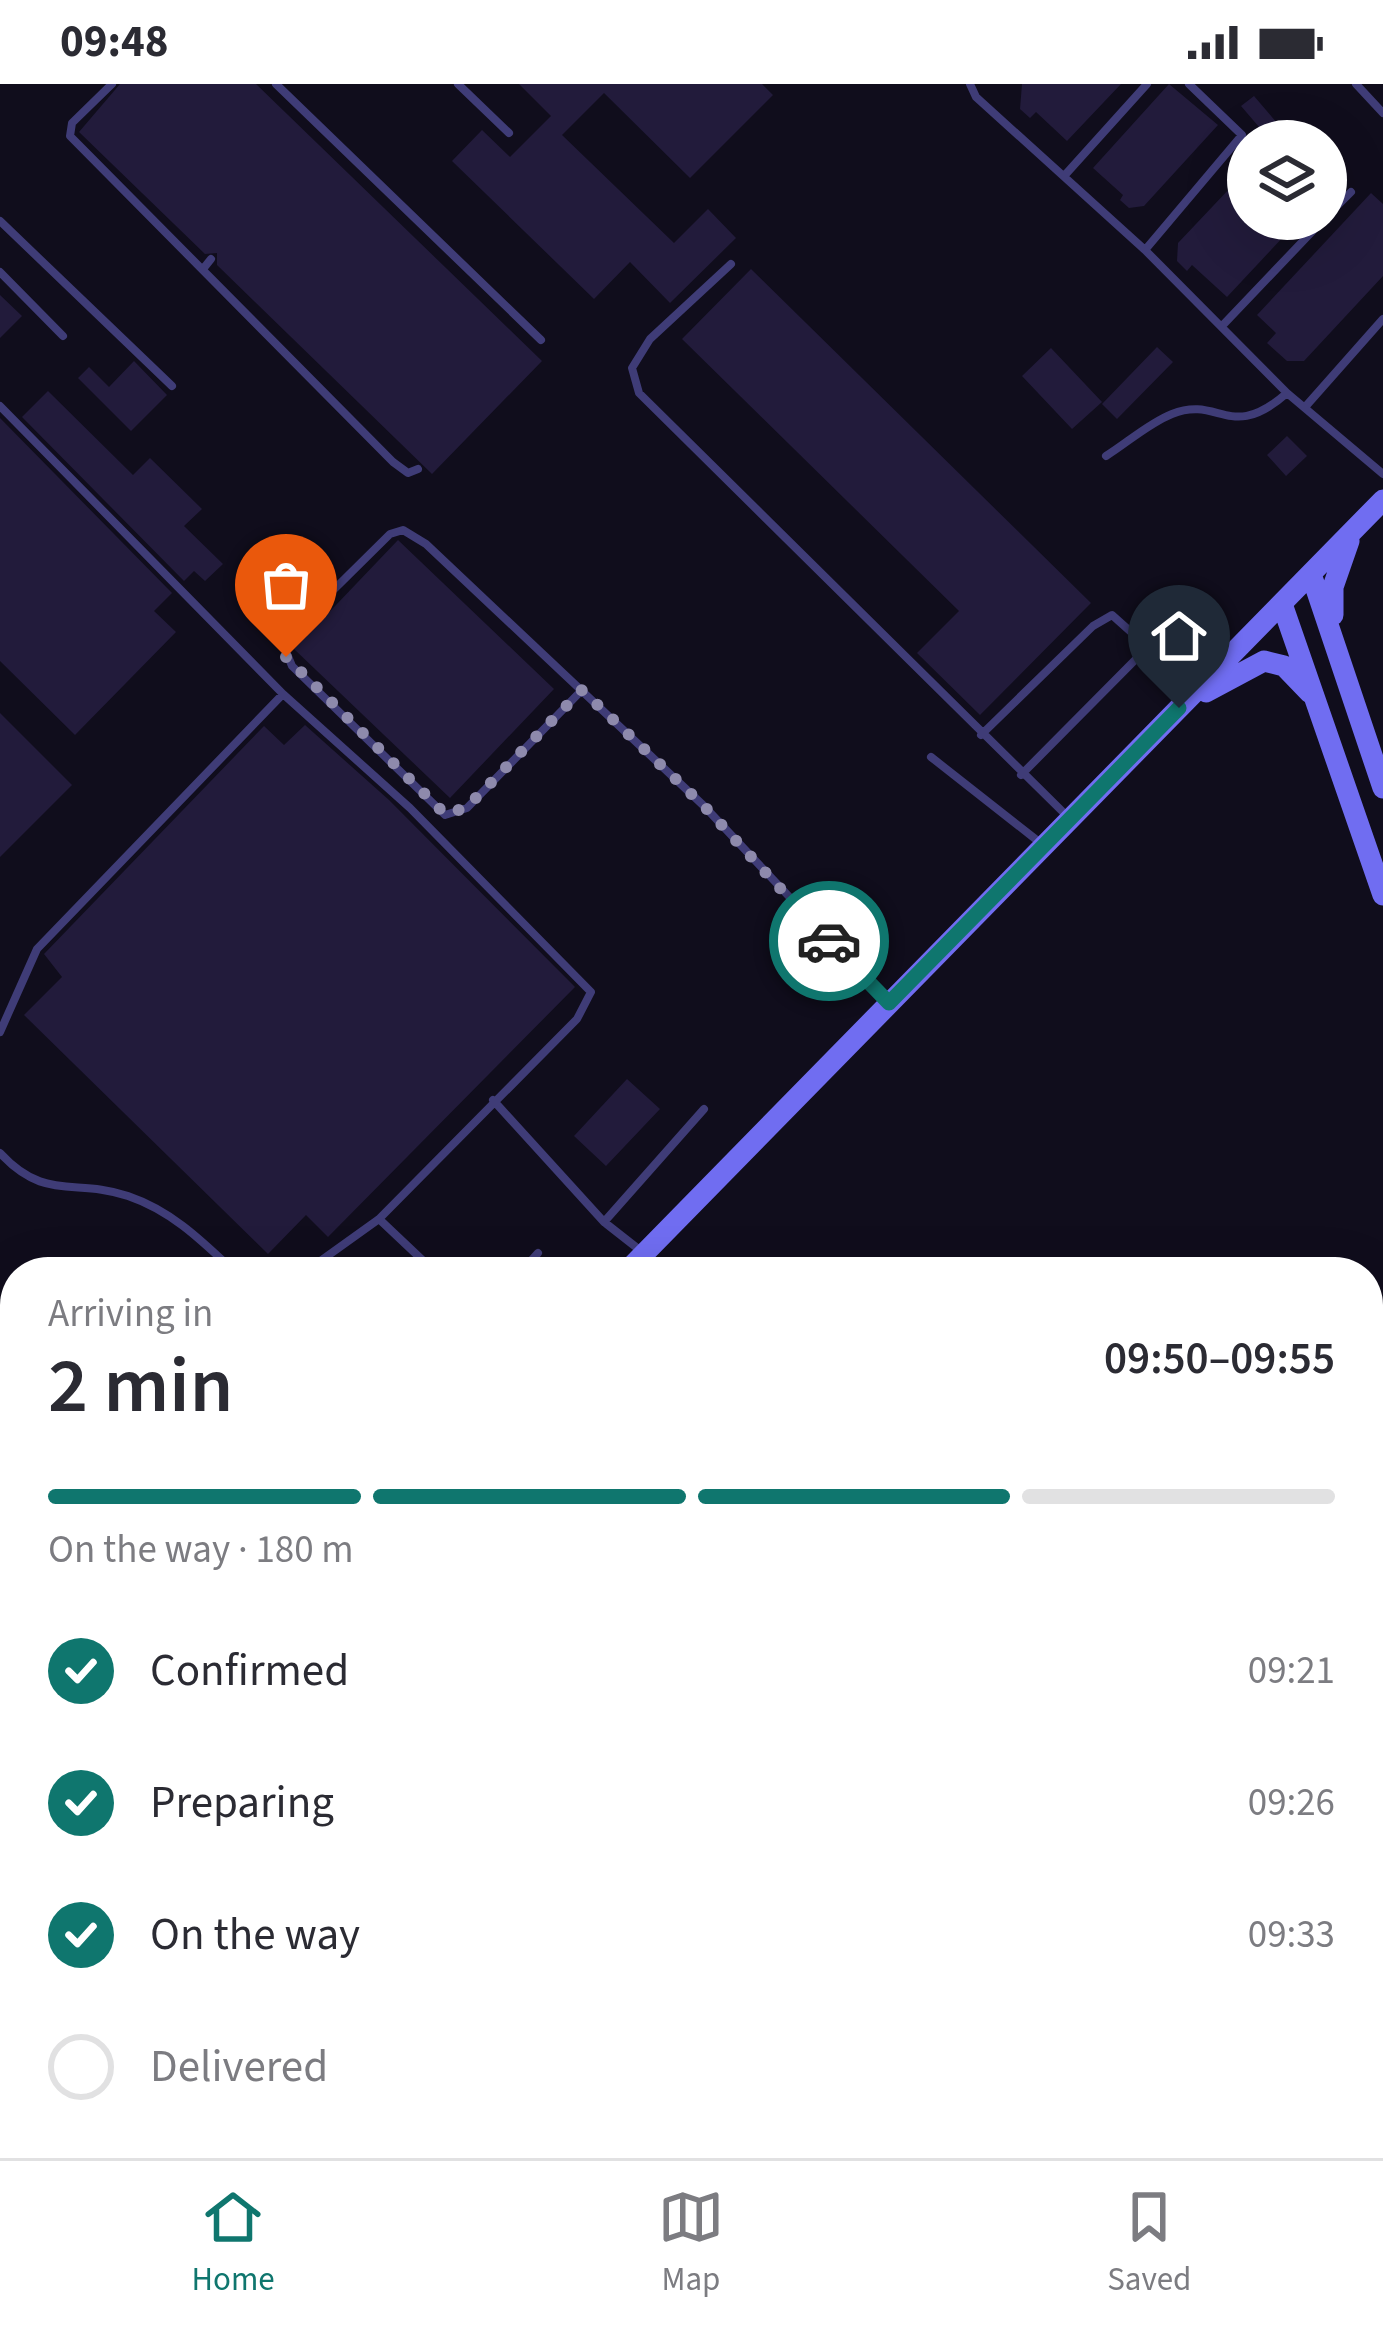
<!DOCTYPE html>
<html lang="en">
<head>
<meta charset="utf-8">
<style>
	:root { --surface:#fff; --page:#f7f7f7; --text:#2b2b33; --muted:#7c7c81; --line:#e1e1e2; --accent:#0f766e }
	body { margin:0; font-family:"Source Sans 3",sans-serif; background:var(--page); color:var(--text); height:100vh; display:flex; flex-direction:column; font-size:45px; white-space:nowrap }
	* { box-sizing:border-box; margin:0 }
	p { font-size:39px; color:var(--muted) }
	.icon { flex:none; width:66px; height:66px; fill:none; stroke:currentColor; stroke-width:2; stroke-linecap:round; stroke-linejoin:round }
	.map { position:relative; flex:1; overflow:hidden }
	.details { position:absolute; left:0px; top:1173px; width:1383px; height:903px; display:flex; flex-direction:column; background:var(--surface); border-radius:48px 48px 0 0; box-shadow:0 12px 48px #0002 }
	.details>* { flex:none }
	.fabs { position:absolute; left:1227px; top:36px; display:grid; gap:24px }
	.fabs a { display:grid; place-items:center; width:120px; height:120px; border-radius:50%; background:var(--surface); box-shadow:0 12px 48px #0002; font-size:60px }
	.pin { position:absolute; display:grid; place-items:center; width:102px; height:102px; color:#fff; margin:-123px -51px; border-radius:50% 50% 50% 0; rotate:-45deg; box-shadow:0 0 12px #0007 }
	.pin .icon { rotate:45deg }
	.courier { position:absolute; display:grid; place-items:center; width:120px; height:120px; margin:-60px; border:9px solid #0f766e; border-radius:50%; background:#fff; color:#222; box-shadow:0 3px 15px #0007 }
	.overview em { font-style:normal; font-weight:600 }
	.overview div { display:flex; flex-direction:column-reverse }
	.overview { display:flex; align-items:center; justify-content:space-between; height:204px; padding:0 48px }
	h1 { font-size:78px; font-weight:600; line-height:90px }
	.bar { display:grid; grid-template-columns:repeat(4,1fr); gap:18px 12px; align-content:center; height:144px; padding:0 48px }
	.bar i { height:15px; border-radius:9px; background:var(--line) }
	.bar .selected { background:var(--accent) }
	.bar p { grid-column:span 4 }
	ol { padding:0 48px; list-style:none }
	li { display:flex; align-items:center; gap:36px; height:132px }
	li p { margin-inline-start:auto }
	li .icon { padding:12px; border-radius:50%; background:var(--accent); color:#fff; stroke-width:4 }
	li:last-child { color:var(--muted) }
	li i { width:66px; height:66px; border:6px solid var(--line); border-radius:50% }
	.status { display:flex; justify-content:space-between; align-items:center; height:84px; padding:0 60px; background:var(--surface); direction:ltr }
	.status svg { height:33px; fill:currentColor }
	.menu { display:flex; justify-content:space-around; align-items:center; height:168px; border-top:3px solid var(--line); background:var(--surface); font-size:33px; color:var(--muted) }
	.menu a { display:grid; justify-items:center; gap:6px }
	.menu .selected { color:var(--accent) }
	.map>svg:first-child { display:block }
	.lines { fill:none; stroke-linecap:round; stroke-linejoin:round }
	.river { stroke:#122540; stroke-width:33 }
	.building { fill:#221b3b }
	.lane { stroke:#3f3c77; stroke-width:8 }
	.street { stroke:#3f3c77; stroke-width:15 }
	.secondary { stroke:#706df1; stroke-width:21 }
	.done { stroke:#8e8aac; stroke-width:12; stroke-dasharray:0 21.6 }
	.route { stroke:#0f766e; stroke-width:15 }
</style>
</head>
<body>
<div class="status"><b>09:48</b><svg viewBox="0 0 49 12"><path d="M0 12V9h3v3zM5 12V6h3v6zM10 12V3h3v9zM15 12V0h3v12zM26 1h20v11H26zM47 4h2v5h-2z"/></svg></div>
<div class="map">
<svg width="1383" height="2074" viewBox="0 0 1383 2074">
	<rect width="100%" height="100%" fill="#100d1c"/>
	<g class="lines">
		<path class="river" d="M0,1704L15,1711
			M1368,2018L1383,2014
			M541,2061L550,2074
			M1191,2074L1232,2061"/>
	</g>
	<path class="building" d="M120,0H256L542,277L432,390L217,181V169L205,170L79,48Z
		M519,0H762L773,11L690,94L604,9L562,51L674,159L708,125L736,154L670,219L630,178L594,215L452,77L482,46L510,73L551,32Z
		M1022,0H1121L1067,57L1036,28L1030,34L1020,25Z
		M1169,0L1218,41L1144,122L1129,124L1120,116L1123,111L1093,84Z
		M1254,12L1283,46L1291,38L1312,57H1271L1241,22Z
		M1326,69L1345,86L1326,107Z
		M1248,85V135H1300L1227,213L1192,181L1187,187L1177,177L1178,159Z
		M1371,109L1383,120V192L1304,277H1287L1267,259L1276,249L1257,231Z
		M751,185L1091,519L980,631L917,569L959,527L682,255Z
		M0,211L22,232L0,254Z
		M1157,263L1173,278L1117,335L1102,320Z
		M1051,264L1102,318L1072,345L1022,292Z
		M134,277L167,311L131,347L78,294L89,283L109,303Z
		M48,307L133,391L150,374L202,425L184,442L223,480L205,497L194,487L184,497L22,333Z
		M0,334L172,509L154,527L176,548L75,651L0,577Z
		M1287,352L1307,372L1286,392L1267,371Z
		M398,456L554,605L450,714L294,565Z
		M0,629L72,701L0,773Z
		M305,641L389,716L575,903L328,1153L306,1131L268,1170L24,931L62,893L44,870L264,642L284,661Z
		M627,995L660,1025L606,1082L574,1052Z
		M0,1491L15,1505V1550L0,1536Z"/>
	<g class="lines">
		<path class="lane" d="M112,0L72,39L70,52L393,378L408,389L418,385
			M276,0L541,256
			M458,0L509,49
			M970,0L976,13L1145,166L1287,309L1383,390
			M1356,0L1383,29
			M1065,91L1147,0
			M1326,133L1351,108
			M0,137L172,302
			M1145,166L1242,51L1189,0
			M731,180L650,255L632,284L639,309L1067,732
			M203,185L211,175
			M0,188L63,252
			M1222,242L1324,135
			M0,322L283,610L37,865L0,948
			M1306,322L1383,235
			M1106,372C1127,359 1149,339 1172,330C1220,311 1230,359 1287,309
			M582,606L467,724L445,731L292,582L285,565L298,541L390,450L403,446L426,460L704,722L889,919
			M283,610L410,724L591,908L577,935L379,1135L305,1188
			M981,651L1093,542L1112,531L1140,556L1139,572L1021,691
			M931,673L1043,761
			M493,1016L604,1138L704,1025
			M0,1069C45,1118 75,1094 128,1112C172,1127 202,1157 235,1188
			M379,1135L435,1188
			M604,1138L641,1167
			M521,1188L538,1169
			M0,1360L15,1378
			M0,1633L14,1646
			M0,1984L15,1979
			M0,2057L15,2052"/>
		<path class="street" d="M0,1739L15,1732"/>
		<path class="secondary" d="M1311,490L1383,704
			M1282,520L1383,811
			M1333,531V503L1349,457
			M1206,608L1264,577L1284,582L1310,609
			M626,1188L1383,416
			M0,1662L15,1649"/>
	</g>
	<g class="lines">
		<path class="done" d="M286,573L445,730L466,724L582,606L704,722L829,857"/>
		<path class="route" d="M829,857L889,919L1179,624"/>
	</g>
</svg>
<div class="fabs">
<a><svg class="icon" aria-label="layers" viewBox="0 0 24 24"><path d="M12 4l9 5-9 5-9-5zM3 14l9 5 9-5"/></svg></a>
</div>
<div class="pin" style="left:286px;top:573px;background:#ea580c"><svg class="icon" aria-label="bag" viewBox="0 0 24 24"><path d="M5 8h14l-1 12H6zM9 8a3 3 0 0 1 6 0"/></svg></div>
<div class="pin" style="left:1179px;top:624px;background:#1f2937"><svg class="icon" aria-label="home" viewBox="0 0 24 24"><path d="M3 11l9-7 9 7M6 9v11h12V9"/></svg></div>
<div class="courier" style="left:829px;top:857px"><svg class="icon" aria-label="car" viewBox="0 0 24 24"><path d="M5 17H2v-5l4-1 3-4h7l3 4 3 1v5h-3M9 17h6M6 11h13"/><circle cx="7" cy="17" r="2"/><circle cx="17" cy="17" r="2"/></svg></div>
<section class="details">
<div class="overview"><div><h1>2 min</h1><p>Arriving in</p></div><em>09:50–09:55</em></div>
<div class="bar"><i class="selected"></i><i class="selected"></i><i class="selected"></i><i></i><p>On the way · 180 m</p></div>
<ol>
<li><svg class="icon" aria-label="check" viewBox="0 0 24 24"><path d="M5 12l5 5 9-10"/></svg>Confirmed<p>09:21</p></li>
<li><svg class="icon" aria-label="check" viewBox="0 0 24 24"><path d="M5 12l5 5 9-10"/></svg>Preparing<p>09:26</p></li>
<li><svg class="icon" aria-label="check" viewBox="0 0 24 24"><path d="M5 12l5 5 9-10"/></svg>On the way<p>09:33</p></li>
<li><i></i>Delivered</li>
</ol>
</section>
</div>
<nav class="menu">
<a class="selected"><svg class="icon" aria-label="home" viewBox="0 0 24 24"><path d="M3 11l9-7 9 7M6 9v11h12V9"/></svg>Home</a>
<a><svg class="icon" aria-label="map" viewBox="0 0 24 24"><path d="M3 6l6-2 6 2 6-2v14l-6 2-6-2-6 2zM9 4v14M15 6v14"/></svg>Map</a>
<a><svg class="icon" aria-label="saved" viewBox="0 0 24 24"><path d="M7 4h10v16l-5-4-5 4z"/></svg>Saved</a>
</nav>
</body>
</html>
